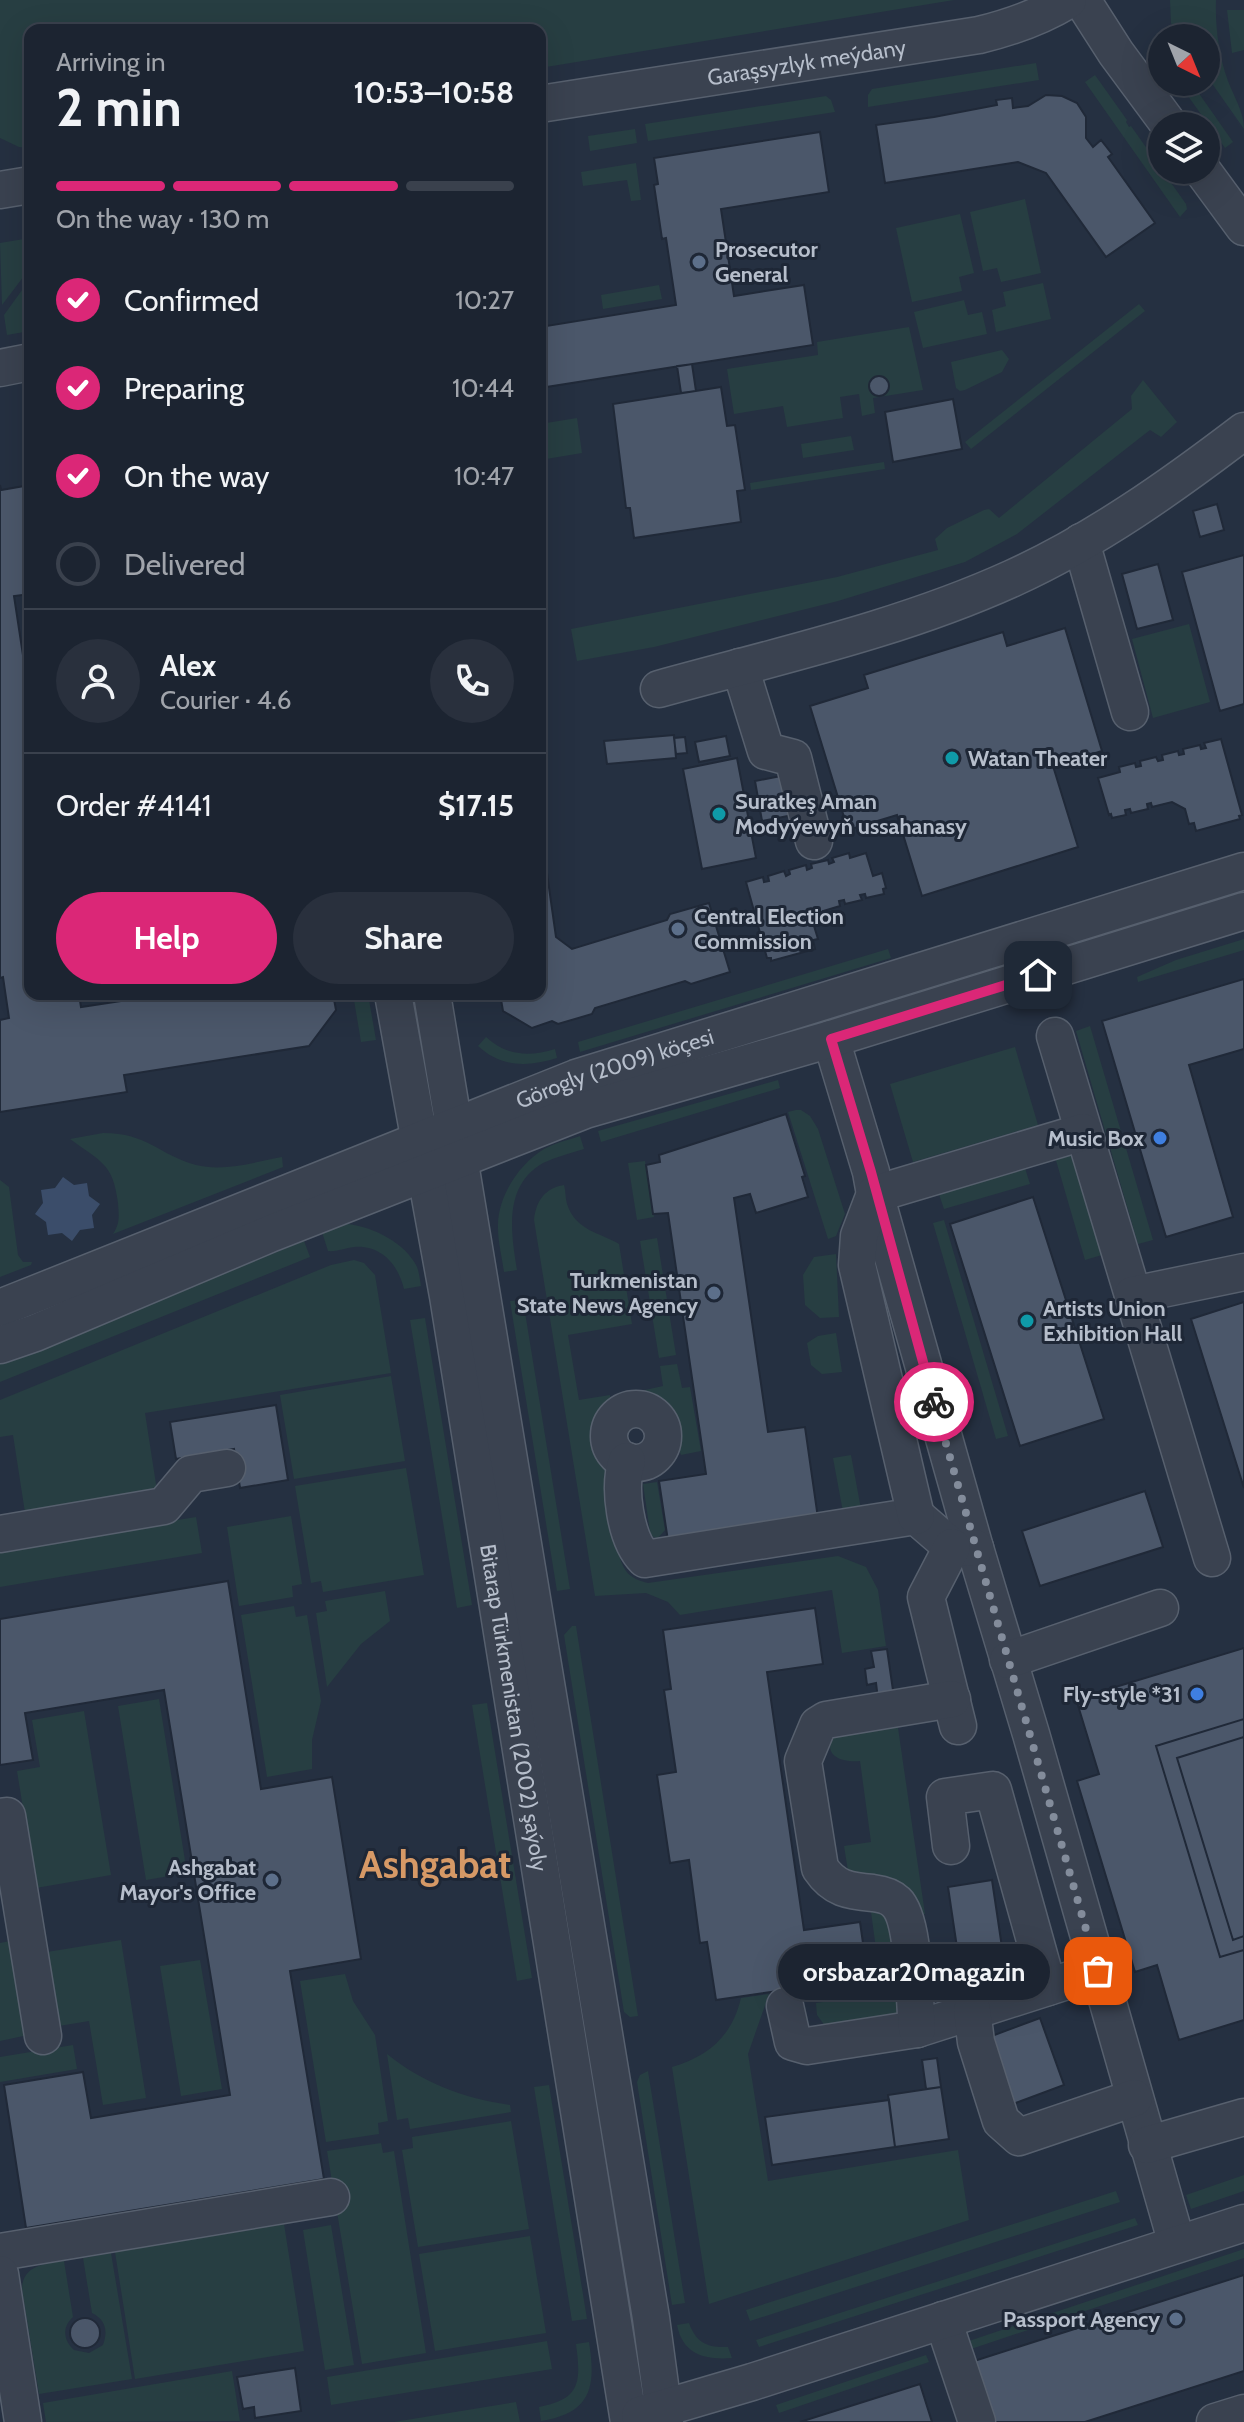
<!DOCTYPE html>
<html lang="en">
<head>
<meta charset="utf-8">
<style>
	:root { --surface:#1c2431; --page:#29303d; --text:#f1f3f6; --muted:#a0a4ab; --line:#3a414d; --accent:#db2777 }
	body { margin:0; font-family:Cabin,sans-serif; background:var(--page); color:var(--text); height:100vh; display:flex; flex-direction:column; font-size:30px; white-space:nowrap }
	* { box-sizing:border-box; margin:0 }
	p { font-size:26px; color:var(--muted) }
	.icon { flex:none; width:44px; height:44px; fill:none; stroke:currentColor; stroke-width:2; stroke-linecap:round; stroke-linejoin:round }
	.map { position:relative; flex:1; overflow:hidden }
	.panel { position:absolute; left:24px; top:24px; width:522px; height:976px; display:flex; flex-direction:column; background:var(--surface); border-radius:16px; box-shadow:0 8px 32px #0002,0 0 0 2px var(--line) }
	.panel>* { flex:none }
	.needle { width:52px; rotate:137deg }
	.fabs { position:absolute; left:1148px; top:24px; display:grid; gap:16px }
	.fabs a { display:grid; place-items:center; width:72px; height:72px; border-radius:50%; background:var(--surface); box-shadow:0 8px 32px #0002,0 0 0 2px var(--line); font-size:40px }
	.pin { position:absolute; display:grid; place-items:center; width:68px; height:68px; color:#fff; margin:-34px; border-radius:16px; box-shadow:0 4px 12px #0006 }
	.courier { position:absolute; display:grid; place-items:center; width:80px; height:80px; margin:-40px; border:6px solid #db2777; border-radius:50%; background:#fff; color:#222; box-shadow:0 2px 10px #0007 }
	.bubble { position:absolute; height:56px; border-radius:28px; background:var(--surface); box-shadow:0 8px 32px #0002,0 0 0 2px var(--line); font-size:26px; font-weight:800; line-height:56px; text-align:center }
	.head em { font-style:normal; font-weight:800 }
	.head div { display:flex; flex-direction:column-reverse }
	.head { display:flex; align-items:center; justify-content:space-between; height:136px; padding:0 32px }
	h1 { font-size:52px; font-weight:800; line-height:60px }
	.bar { display:grid; grid-template-columns:repeat(4,1fr); gap:12px 8px; align-content:center; height:96px; padding:0 32px }
	.bar i { height:10px; border-radius:6px; background:var(--line) }
	.bar .on { background:var(--accent) }
	.bar p { grid-column:span 4 }
	.line { display:flex; align-items:center; gap:20px; padding:0 32px; border-top:2px solid var(--line) }
	.line div { flex:1 }
	.round { display:grid; place-items:center; flex:none; width:84px; height:84px; border-radius:42px; background:var(--page) }
	ol { padding:0 32px; list-style:none }
	li { display:flex; align-items:center; gap:24px; height:88px }
	li p { margin-inline-start:auto }
	li .icon { padding:8px; border-radius:50%; background:var(--accent); color:#fff; stroke-width:4 }
	li:last-child { color:var(--muted) }
	li i { width:44px; height:44px; border:4px solid var(--line); border-radius:50% }
	.cta { display:flex; gap:16px; margin-top:auto; padding:16px 32px }
	.cta a { flex:1; height:92px; border-radius:48px; background:var(--accent); color:#fff; font-size:32px; font-weight:800; line-height:92px; text-align:center }
	.cta a+a { background:var(--page); color:var(--text) }
	.map>svg:first-child { display:block }
	.green { fill:#273e42 }
	.water { fill:#3b4d6a }
	.building { fill:#4b576a; stroke:#202938; stroke-width:2 }
	.lines { fill:none; stroke-linecap:round; stroke-linejoin:round }
	.minor-casing { stroke:#57606e; stroke-width:39 }
	.minor { stroke:#3a4250; stroke-width:36 }
	.done { stroke:#838c9b; stroke-width:8; stroke-dasharray:0 14.4 }
	.route { stroke:#db2777; stroke-width:10 }
	.service-dot { fill:#5c6f8a; stroke:#1e2736; stroke-width:3 }
	.culture-dot { fill:#0f9aa8; stroke:#1e2736; stroke-width:3 }
	.shop-dot { fill:#3f7fe0; stroke:#1e2736; stroke-width:3 }
	.labels { text-anchor:middle; stroke-width:6; stroke-linejoin:round; paint-order:stroke }
	.street-label { font-size:22px; fill:#b6becb; stroke:#1e2736 }
	.poi-label { font-size:22px; font-weight:bold; fill:#b6becb; stroke:#1e2736; text-anchor:start }
	.town-label { font-size:38px; font-weight:bold; fill:#d69966; stroke:#1e2736 }
</style>
</head>
<body>
<div class="map">
<svg width="1244" height="2422" viewBox="0 0 1244 2422">
	<rect width="100%" height="100%" fill="#253041"/>
	<path class="green" d="M0,0H954L540,68V30H30V148L19,147L0,138Z
		M1170,0H1216C1215,27 1219,56 1228,81C1234,97 1244,112 1244,129L1206,75V38H1180L1171,23Z
		M1227,10H1244V50L1232,53Z
		M1036,63L1039,80L868,107V95L872,89Z
		M1095,75L1127,120L1126,122L1129,127L1131,126L1186,204L1187,209L1180,217L1085,82Z
		M1178,82H1191L1233,142L1225,148Z
		M826,96L831,100L835,112L648,141L645,124Z
		M635,129L637,143L590,151L588,136Z
		M636,163L641,200L631,201L627,180L583,186L581,172Z
		M1025,199L1041,273L1001,282L997,268L983,271L970,212Z
		M960,214L974,273L959,277L962,291L912,302L896,228Z
		M30,238V268L2,305L0,243Z
		M30,279V331L7,335L4,315Z
		M1043,283L1051,319L996,332L992,310L1006,306L1003,292Z
		M659,285L662,299L603,309L601,295Z
		M964,300L968,315L982,312L987,334L923,348L914,312Z
		M1139,304L1145,311L971,449L965,442Z
		M909,327L923,390L873,398L875,413L862,416L859,394L840,397L843,418L787,427L783,406L734,414L727,369L818,355L817,342Z
		M1002,350L1009,359L1002,372L965,390L960,391L956,388L951,362Z
		M1143,380L1177,422L1161,437L1150,430L1017,534L965,562L838,601L654,647L577,661L571,629L837,577L938,550L935,539L947,528L984,510L989,509L999,518L1132,409L1131,396Z
		M577,418L582,453L540,460V424Z
		M851,436L854,450L803,458L801,444Z
		M884,462L885,469L751,490L750,483Z
		M1189,624L1210,702L1153,718L1132,639Z
		M1244,939V950L1138,982L1137,977L1176,960Z
		M888,949L891,958L580,1052L578,1042Z
		M353,994H368L376,1040L361,1042Z
		M1090,1026L1153,1240L1138,1244L1076,1031Z
		M486,1037C506,1056 530,1057 555,1049L557,1058C528,1067 502,1068 478,1046Z
		M1015,1047L1038,1125L913,1162L890,1084Z
		M778,1080L780,1088L601,1142L598,1131Z
		M796,1110H801L810,1116L818,1129L845,1214L836,1236L828,1239L788,1112Z
		M103,1133C148,1133 159,1155 196,1165C224,1172 255,1162 282,1157L283,1167L113,1234C120,1223 119,1217 118,1203C113,1163 101,1162 70,1139Z
		M580,1136L584,1149C571,1153 556,1157 543,1163C503,1186 511,1233 517,1270L504,1272C502,1257 498,1242 498,1228C497,1197 519,1164 544,1149C555,1143 568,1140 580,1136Z
		M1072,1152L1102,1255L1085,1260L1055,1157Z
		M645,1161L654,1217L637,1220L628,1163Z
		M1025,1168L1030,1184L944,1209L939,1194Z
		M0,1180L9,1187L18,1255L23,1262H32L31,1265L0,1277Z
		M564,1185C566,1191 565,1198 567,1204C576,1231 599,1232 619,1244L632,1324L568,1335L579,1400L610,1395L612,1406C602,1414 594,1424 595,1438C595,1449 602,1457 605,1466C615,1495 610,1547 626,1571C631,1578 640,1581 648,1583L838,1556L866,1567L878,1590L886,1646L842,1653L832,1590L680,1615L668,1602L646,1593L595,1596L534,1220C536,1201 545,1188 564,1185Z
		M944,1220L1008,1436L996,1439L933,1223Z
		M348,1224C373,1227 406,1243 417,1267C419,1272 420,1280 421,1286L404,1289C398,1264 381,1245 354,1247C345,1248 336,1252 328,1251L322,1232Z
		M657,1238L676,1355L659,1358L640,1241Z
		M304,1241L310,1257L0,1382V1364Z
		M836,1254L839,1317L820,1318L805,1305L803,1275L814,1257Z
		M354,1260L364,1263L375,1275L391,1373L145,1413L158,1497L26,1519L13,1435L0,1437V1400L331,1265Z
		M523,1300L570,1589L557,1591L510,1301Z
		M425,1318L472,1605L457,1608L410,1320Z
		M836,1333L842,1372L822,1374L811,1365L807,1343L818,1336Z
		M677,1364L682,1388L690,1387L701,1451L681,1455C673,1433 672,1410 647,1400L645,1390L663,1386L660,1366Z
		M391,1376L405,1461L294,1479L280,1395Z
		M851,1455L861,1509L843,1512L833,1458Z
		M406,1468L424,1575L323,1592L321,1581L311,1583L295,1486Z
		M657,1482L665,1530L658,1538L653,1537L650,1532L643,1484Z
		M291,1516L302,1584L292,1586L293,1597L239,1606L227,1527Z
		M196,1517L202,1553L0,1587V1549Z
		M385,1591L390,1621L361,1644L327,1687L316,1613L327,1611L325,1601Z
		M294,1606L296,1617L307,1615L321,1701L312,1740V1769L267,1777L241,1615Z
		M572,1626H576L638,2016L630,2017L624,2012L564,1635Z
		M159,1699L187,1873L146,1880L118,1706Z
		M487,1703L532,1978L517,1981L472,1705Z
		M84,1711L111,1875L36,1888L17,1771L40,1767L32,1720Z
		M897,1721L925,1914H918L849,1877L844,1846L871,1842L860,1761C839,1763 820,1754 836,1732Z
		M873,1906L887,1910L895,1968L894,1974L888,1977L882,1976L879,1971L871,1912Z
		M121,1940L146,2098L103,2105L89,2021L59,2026L47,1952Z
		M10,1941L28,2035L0,2041V1943Z
		M200,1960L222,2089L181,2096L160,1966Z
		M345,1974L353,2001L375,2035L388,2121L378,2123L379,2134L326,2142L300,1981Z
		M887,1993L895,1994L900,2000L898,2015L825,2026L817,2015L816,2003Z
		M769,1994L748,2054L768,2181L958,2150L969,2220L709,2304L672,2067C709,2056 732,2036 741,1998Z
		M73,2045L77,2069L0,2082V2057Z
		M387,2054C423,2083 463,2098 510,2105L511,2112L410,2129L408,2118L397,2120Z
		M648,2071L685,2303L672,2305L637,2082L640,2075Z
		M549,2085L587,2319L572,2321L534,2087Z
		M511,2121L529,2229L418,2247L402,2150L413,2148L412,2137Z
		M381,2143L383,2153L394,2151L426,2353L362,2364L327,2151Z
		M1244,2175V2191L1191,2209L1186,2195Z
		M1116,2191L1120,2202L750,2321L746,2310Z
		M1135,2218L1138,2225L759,2347L756,2340Z
		M284,2224L304,2351L135,2379L115,2252Z
		M331,2225L354,2365L325,2370L303,2230Z
		M530,2236L546,2333L435,2351L419,2254Z
		M1244,2249V2258L971,2349L969,2341Z
		M111,2253L132,2379L39,2394L22,2289C23,2265 44,2264 64,2261L73,2317C62,2327 63,2340 74,2350L89,2353L103,2345C108,2331 106,2320 92,2313L83,2258Z
		M689,2323C696,2343 708,2348 728,2347L732,2358C705,2360 683,2355 677,2325Z
		M547,2341L552,2369L331,2405L327,2377Z
		M589,2342C596,2386 592,2413 541,2421L539,2407C581,2399 581,2382 576,2344Z
		M926,2355L929,2362L779,2413L776,2405Z
		M232,2371L240,2421L46,2422L43,2403Z
		M516,2402L520,2422H394Z"/>
	<path class="water" d="M63,1177L74,1185L87,1183L89,1196L100,1204L92,1215L94,1228L80,1230L72,1241L62,1233L48,1235L46,1222L35,1214L43,1203L41,1190L55,1188Z"/>
	<path class="building" d="M1046,95L1062,96L1077,103L1086,117V138L1093,147L1101,140L1112,154L1108,157L1155,223L1106,257L1046,173L1018,162L885,183L876,125L934,117L997,105L996,100L1012,98L1013,108L1028,106Z
		M820,132L829,192L721,209L734,296L804,285L813,345L540,388V327L676,305L666,238L662,239L654,185L658,184L654,158Z
		M692,364L696,391L681,393L677,366Z
		M869 386a10 10 0 1 1 20 0a10 10 0 1 1-20 0Z
		M721,387L727,426L735,425L745,490L737,491L741,522L634,538L630,508H626L613,404Z
		M953,399L962,449L893,462L885,412Z
		M0,485L1,490L30,485V594L14,596L30,701V994H79L81,1007L167,994H333L336,1010L309,1046L124,1075L127,1092L0,1112V1020L9,1018L3,977L0,978Z
		M1217,504L1224,530L1200,537L1193,511Z
		M1244,555V704L1220,711L1182,572Z
		M1158,564L1173,620L1137,629L1122,574Z
		M1065,628L1102,751L1053,766L1078,847L922,896L897,815L848,830L810,706L868,688L864,675L1003,632L1007,646Z
		M674,735L676,758L607,764L604,741Z
		M726,736L730,756L699,762L695,742Z
		M685,737L687,753L676,754L674,738Z
		M1221,739L1242,815L1239,816L1240,819L1196,831L1194,823L1189,824L1185,809L1172,802L1152,807L1151,803L1147,804L1148,809L1131,813L1130,809L1125,810L1126,815L1112,818L1111,814L1109,815L1098,778L1120,772L1119,767L1135,763L1136,767L1141,766L1140,761L1156,757L1158,761L1163,760L1162,755L1178,751L1179,755L1184,754L1183,749L1200,745L1201,749L1206,748L1204,743Z
		M737,758L756,858L702,869L683,769Z
		M786,775L793,815L762,821L755,781Z
		M540,824L556,937L572,949L667,920L670,914L709,903L730,972L691,984L685,981L595,1008L592,1014L558,1024L552,1021L532,1028L503,1011L500,994H540Z
		M849,853L850,858L866,853L873,876L882,873L886,888L883,889L884,894L866,898L865,894L860,895L862,900L845,904L844,900L839,901L840,906L823,911L814,926L818,939L813,940L815,949L771,961V958H767L746,882L763,877L764,882L769,881L768,876L784,871L786,876L790,874L789,870L806,865L807,870L812,868L811,864L828,860L829,864L834,862L832,858Z
		M1244,979V1049L1189,1065L1233,1217L1166,1237L1102,1021Z
		M786,1114L805,1176L802,1177L808,1197L756,1213L750,1194L734,1198L768,1432L805,1427L818,1518L668,1541L659,1481L706,1474L668,1213L653,1214L646,1165L660,1162L659,1155Z
		M1033,1197L1104,1419L1020,1446L950,1224Z
		M1244,1302V1488L1191,1319Z
		M276,1405L288,1480L240,1488L234,1449L176,1459L170,1422Z
		M1145,1491L1163,1547L1040,1586L1022,1531Z
		M228,1581L261,1789L332,1777L361,1959L290,1971L324,2179L26,2228L4,2085L83,2072L91,2118L230,2095L164,1690L25,1713L33,1760L0,1765V1619Z
		M815,1608L823,1664L767,1672L804,1930L860,1922L868,1978L716,2000L707,1942L700,1943L689,1860L670,1863L657,1775L676,1772L664,1690L671,1689L663,1630Z
		M1244,1648V1737L1177,1758L1233,1940L1244,1936V2020L1179,2040L1157,1965L1135,1972L1077,1781L1099,1774L1076,1699Z
		M887,1649L894,1697L878,1699L876,1683L867,1685L865,1669L874,1667L871,1651Z
		M1244,1719V1950L1220,1957L1156,1746Z
		M992,1880L1007,1981L963,1988L948,1887Z
		M1040,2018L1064,2085L1013,2104L989,2037Z
		M937,2058L941,2087L926,2089L922,2060Z
		M941,2087L949,2139L895,2147L888,2095Z
		M889,2100L895,2147L772,2165L765,2117Z
		M1244,2275V2371L1085,2422H990L971,2362Z
		M70 2333a15 15 0 1 1 30 0a15 15 0 1 1-30 0Z
		M295,2368L301,2411L255,2418L254,2407L243,2409L237,2377Z
		M920,2384L932,2422H800Z"/>
	<g class="lines">
		<defs>
			<g id="minor">
				<path d="M1082,0L1116,53L1170,126"/>
				<path id="s1" d="M540,104L979,35C1012,27 1040,17 1068,0"/>
				<path d="M1202,170L1244,227"/>
				<path d="M0,190L30,185"/>
				<path d="M0,368L30,362"/>
				<path d="M1081,542L1130,712"/>
				<path d="M740,667L766,751L793,758L814,841"/>
				<path d="M659,689C778,656 901,629 1013,578C1096,540 1172,486 1244,431"/>
				<path id="s2" d="M393,994L448,1296L629,2422"/>
				<path d="M432,994L651,2318L665,2422"/>
				<path d="M1055,1036L1212,1558"/>
				<path d="M831,1039L871,1172L875,1194L975,1548L1031,1734L1177,2244"/>
				<path d="M1133,1295L1244,1272"/>
				<path id="s3" d="M0,1308L576,1078L1244,871"/>
				<path d="M0,1345L35,1333L272,1233L585,1110L831,1039L1244,911"/>
				<circle cx="636" cy="1436" r="27"/>
				<path d="M627,1461C618,1487 625,1539 645,1559L916,1516L952,1547L975,1548"/>
				<path d="M916,1516L857,1265L859,1236L875,1194L1083,1132"/>
				<path d="M0,1534L164,1506L191,1474L227,1468"/>
				<path d="M952,1547L926,1597L958,1726"/>
				<path d="M1008,1660L1160,1608"/>
				<path d="M0,1817L7,1816L43,2036"/>
				<path d="M951,1846L945,1797L993,1790L1048,1987"/>
				<path d="M785,2006L793,2042L807,2046L917,2029L1098,1971"/>
				<path d="M972,2010L976,2042L1001,2121L1019,2137L1134,2098"/>
				<path d="M917,2029C914,2000 915,1920 896,1902C890,1896 881,1894 873,1893C849,1891 834,1889 820,1868L803,1761L818,1725L826,1720L952,1699"/>
				<path d="M1147,2145L1244,2117"/>
				<path d="M0,2252L331,2197"/>
				<path d="M0,2274L23,2422"/>
				<path d="M943,2320L977,2422"/>
				<path d="M640,2415L752,2382L1244,2223"/>
				<path d="M1215,2422L1244,2413"/>
			</g>
		</defs>
		<use href="#minor" class="minor-casing"/>
		<use href="#minor" class="minor"/>
	</g>
	<g class="lines">
		<path class="done" d="M934,1402L1098,1971"/>
		<path class="route" d="M934,1402L871,1172L831,1039L1038,975"/>
	</g>
	<g class="service-dot">
		<circle cx="699" cy="262" r="8"/>
		<circle cx="678" cy="929" r="8"/>
		<circle cx="714" cy="1293" r="8"/>
		<circle cx="272" cy="1880" r="8"/>
		<circle cx="1176" cy="2319" r="8"/>
	</g>
	<g class="culture-dot">
		<circle cx="952" cy="758" r="8"/>
		<circle cx="719" cy="814" r="8"/>
		<circle cx="1027" cy="1321" r="8"/>
	</g>
	<g class="shop-dot">
		<circle cx="1160" cy="1138" r="8"/>
		<circle cx="1197" cy="1694" r="8"/>
	</g>
	<g class="labels">
		<g class="street-label">
			<text dy="8" stroke="none"><textPath href="#s1" startOffset="270">Garaşsyzlyk meýdany</textPath></text>
			<text dy="8" stroke="none"><textPath href="#s3" startOffset="660">Görogly (2009) köçesi</textPath></text>
			<text dy="8" stroke="none"><textPath href="#s2" startOffset="724">Bitarap Türkmenistan (2002) şaýoly</textPath></text>
		</g>
		<g class="poi-label">
			<text x="715" y="257">Prosecutor<tspan x="715" dy="25">General</tspan></text>
			<text x="968" y="766">Watan Theater</text>
			<text x="735" y="809">Suratkeş Aman<tspan x="735" dy="25">Modyýewyň ussahanasy</tspan></text>
			<text x="694" y="924">Central Election<tspan x="694" dy="25">Commission</tspan></text>
			<text x="1144" y="1146" text-anchor="end">Music Box</text>
			<text x="698" y="1288" text-anchor="end">Turkmenistan<tspan x="698" dy="25">State News Agency</tspan></text>
			<text x="1043" y="1316">Artists Union<tspan x="1043" dy="25">Exhibition Hall</tspan></text>
			<text x="1181" y="1702" text-anchor="end">Fly-style *31</text>
			<text x="256" y="1875" text-anchor="end">Ashgabat<tspan x="256" dy="25">Mayor's Office</tspan></text>
			<text x="1160" y="2327" text-anchor="end">Passport Agency</text>
		</g>
		<g class="town-label">
			<text x="435" y="1878">Ashgabat</text>
		</g>
	</g>
</svg>
<div class="fabs">
<a><svg class="needle" viewBox="-14 -14 28 28"><path d="M0-13l5 13h-10z" fill="#e53935"/><path d="M0 13l5-13h-10z" fill="#a0a4ab"/></svg></a>
<a><svg class="icon" aria-label="layers" viewBox="0 0 24 24"><path d="M12 4l9 5-9 5-9-5zM3 14l9 5 9-5"/></svg></a>
</div>
<div class="pin" style="left:1098px;top:1971px;background:#ea580c"><svg class="icon" aria-label="bag" viewBox="0 0 24 24"><path d="M5 8h14l-1 12H6zM9 8a3 3 0 0 1 6 0"/></svg></div>
<div class="pin" style="left:1038px;top:975px;background:#1f2937"><svg class="icon" aria-label="home" viewBox="0 0 24 24"><path d="M3 11l9-7 9 7M6 9v11h12V9"/></svg></div>
<div class="courier" style="left:934px;top:1402px"><svg class="icon" aria-label="bike" viewBox="0 0 24 24"><circle cx="6" cy="16" r="4"/><circle cx="18" cy="16" r="4"/><path d="M6 16l4-8h5l3 8M10 8l3 8H6M13 5h3"/></svg></div>
<div class="bubble" style="left:778px;top:1944px;width:272px">orsbazar20magazin</div>
<section class="panel">
<div class="head"><div><h1>2 min</h1><p>Arriving in</p></div><em>10:53–10:58</em></div>
<div class="bar"><i class="on"></i><i class="on"></i><i class="on"></i><i></i><p>On the way · 130 m</p></div>
<ol>
<li><svg class="icon" aria-label="check" viewBox="0 0 24 24"><path d="M5 12l5 5 9-10"/></svg>Confirmed<p>10:27</p></li>
<li><svg class="icon" aria-label="check" viewBox="0 0 24 24"><path d="M5 12l5 5 9-10"/></svg>Preparing<p>10:44</p></li>
<li><svg class="icon" aria-label="check" viewBox="0 0 24 24"><path d="M5 12l5 5 9-10"/></svg>On the way<p>10:47</p></li>
<li><i></i>Delivered</li>
</ol>
<div class="line" style="height:144px"><a class="round"><svg class="icon" aria-label="person" viewBox="0 0 24 24"><circle cx="12" cy="8" r="4"/><path d="M4 21q1-7 8-7t8 7"/></svg></a><div><b>Alex</b><p>Courier · 4.6</p></div><a class="round"><svg class="icon" aria-label="phone" viewBox="0 0 24 24"><path d="M5 4h4l2 5-3 2q2 4 5 5l2-3 5 2v4C11 20 4 13 5 4z"/></svg></a></div>
<div class="line" style="height:104px"><div>Order #4141</div><b>$17.15</b></div>
<div class="cta"><a>Help</a><a>Share</a></div>
</section>
</div>
</body>
</html>
